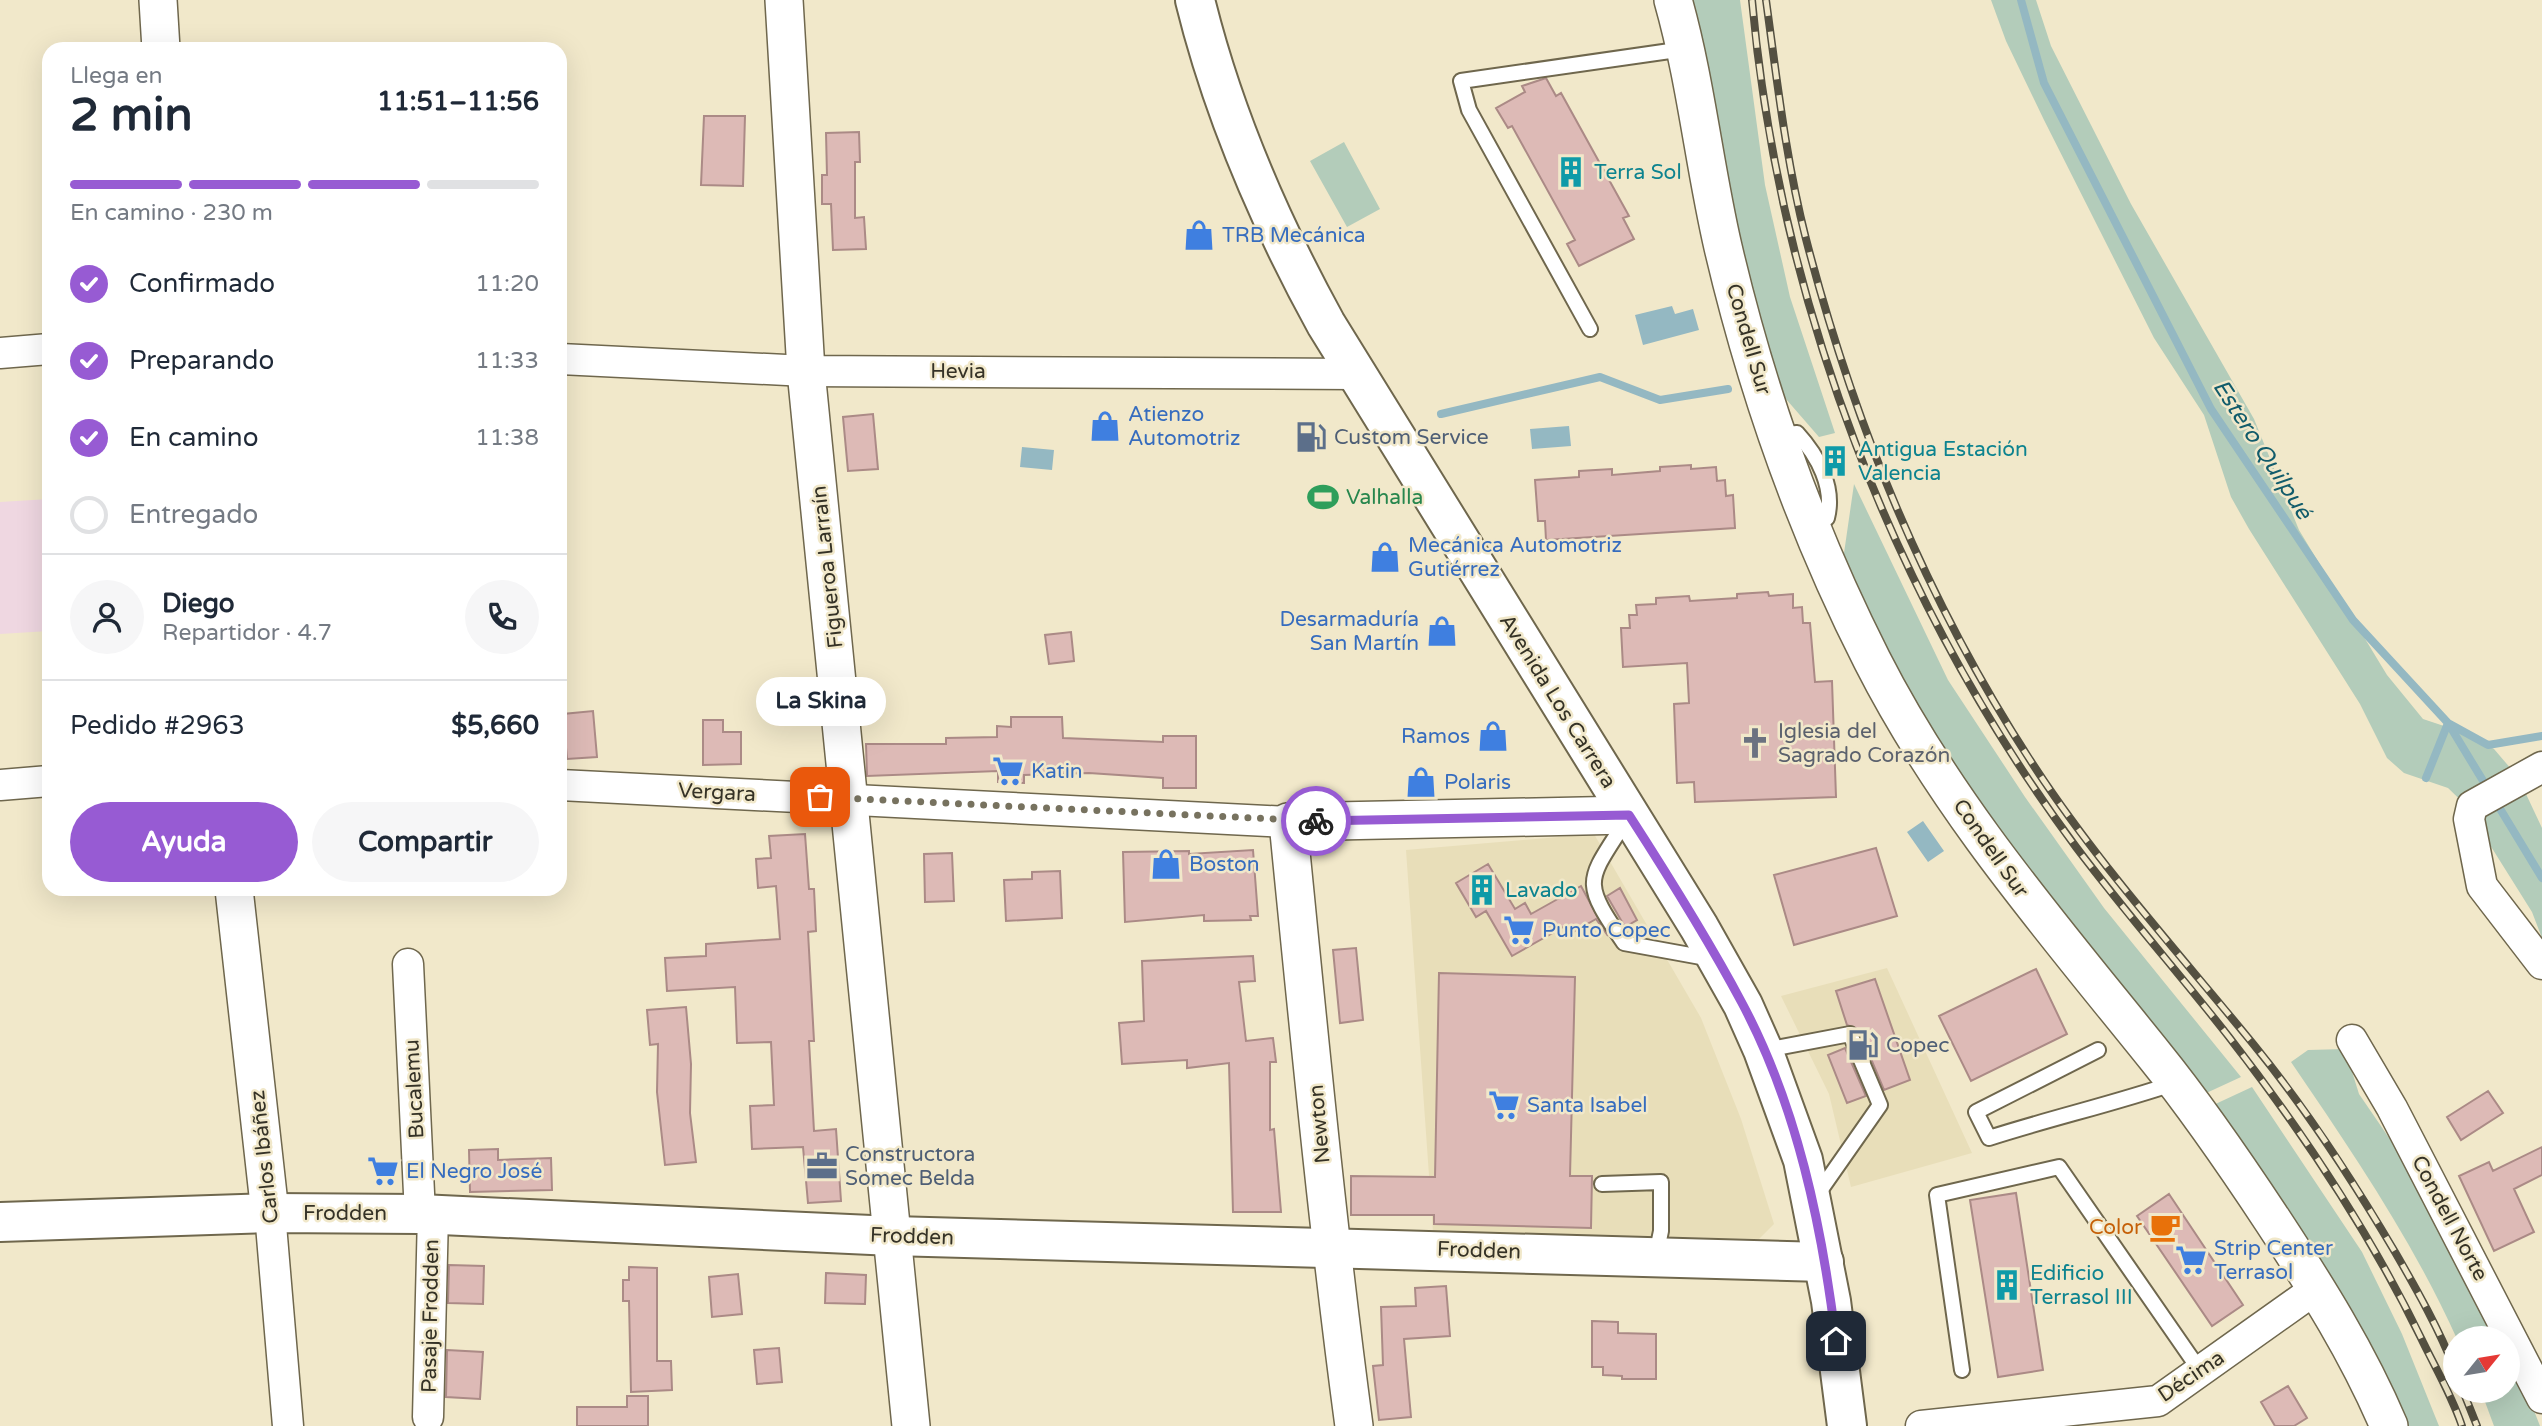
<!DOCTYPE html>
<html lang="es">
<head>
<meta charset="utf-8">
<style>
	:root { --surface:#fff; --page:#f6f6f7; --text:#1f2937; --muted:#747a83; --line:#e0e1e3; --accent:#975bd3 }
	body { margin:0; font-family:"Varela Round",sans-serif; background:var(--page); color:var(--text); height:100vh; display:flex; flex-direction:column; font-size:26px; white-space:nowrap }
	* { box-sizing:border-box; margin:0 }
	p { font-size:23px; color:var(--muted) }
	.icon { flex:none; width:38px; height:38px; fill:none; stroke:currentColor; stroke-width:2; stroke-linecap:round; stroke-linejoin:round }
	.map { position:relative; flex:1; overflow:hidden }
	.drawer { position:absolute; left:42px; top:42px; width:525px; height:854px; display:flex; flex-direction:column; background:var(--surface); border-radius:21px; box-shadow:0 7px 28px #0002 }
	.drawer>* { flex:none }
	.needle { width:46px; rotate:60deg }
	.tools { position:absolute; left:2443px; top:1326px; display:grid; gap:14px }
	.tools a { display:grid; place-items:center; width:77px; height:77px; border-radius:50%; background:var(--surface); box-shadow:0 7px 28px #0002; font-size:35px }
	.pin { position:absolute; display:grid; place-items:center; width:60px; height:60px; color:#fff; margin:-30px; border-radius:14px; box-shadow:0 4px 10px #0006 }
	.courier { position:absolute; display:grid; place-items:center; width:70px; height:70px; margin:-35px; border:5px solid #975bd3; border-radius:50%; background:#fff; color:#222; box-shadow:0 2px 9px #0007 }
	.bubble { position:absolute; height:49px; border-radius:24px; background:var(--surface); box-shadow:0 7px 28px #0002; font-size:23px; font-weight:700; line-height:49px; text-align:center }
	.headline em { font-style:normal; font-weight:700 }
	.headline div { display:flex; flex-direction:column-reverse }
	.headline { display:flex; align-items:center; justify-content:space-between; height:119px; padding:0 28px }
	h1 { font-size:46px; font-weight:700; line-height:52px }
	.bar { display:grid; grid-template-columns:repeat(4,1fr); gap:10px 7px; align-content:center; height:84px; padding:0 28px }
	.bar i { height:9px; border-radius:5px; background:var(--line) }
	.bar .active { background:var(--accent) }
	.bar p { grid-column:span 4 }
	.line { display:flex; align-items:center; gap:18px; padding:0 28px; border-top:2px solid var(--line) }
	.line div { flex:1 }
	.round { display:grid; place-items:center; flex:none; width:74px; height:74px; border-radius:37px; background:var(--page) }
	ol { padding:0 28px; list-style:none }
	li { display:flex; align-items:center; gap:21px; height:77px }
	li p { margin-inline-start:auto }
	li .icon { padding:7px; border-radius:50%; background:var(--accent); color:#fff; stroke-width:4 }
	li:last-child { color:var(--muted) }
	li i { width:38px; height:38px; border:4px solid var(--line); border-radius:50% }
	.cta { display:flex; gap:14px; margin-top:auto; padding:14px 28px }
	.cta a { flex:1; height:80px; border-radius:42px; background:var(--accent); color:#fff; font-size:28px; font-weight:700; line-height:80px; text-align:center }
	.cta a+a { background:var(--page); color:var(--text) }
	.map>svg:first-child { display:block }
	.built { fill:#e8deb9 }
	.education { fill:#efd7e1 }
	.green { fill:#b3ccba }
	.water { fill:#94b8c2 }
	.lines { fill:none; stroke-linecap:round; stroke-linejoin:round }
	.stream { stroke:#94b8c2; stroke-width:8 }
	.building { fill:#ddbab6; stroke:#ab8a86; stroke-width:2 }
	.service-casing { stroke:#6f674d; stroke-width:18 }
	.minor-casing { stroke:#6f674d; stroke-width:33 }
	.tertiary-casing { stroke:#6f674d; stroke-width:40 }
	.secondary-casing { stroke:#6f674d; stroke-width:42 }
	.primary-casing { stroke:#6f674d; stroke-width:42 }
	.service { stroke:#fff; stroke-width:14 }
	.minor { stroke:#fff; stroke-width:30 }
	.tertiary { stroke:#fff; stroke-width:37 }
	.secondary { stroke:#fff; stroke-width:38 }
	.primary { stroke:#fff; stroke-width:38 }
	.rail-casing { stroke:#545041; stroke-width:8 }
	.rail { stroke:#f1e8ca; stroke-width:5; stroke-dasharray:16; stroke-linecap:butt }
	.done { stroke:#77725f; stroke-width:7; stroke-dasharray:0 12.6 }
	.route { stroke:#975bd3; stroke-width:9 }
	.labels { text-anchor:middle; stroke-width:5; stroke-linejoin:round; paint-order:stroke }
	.culture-label { font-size:21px; fill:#0d838f; stroke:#f1e8ca; text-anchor:start }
	.shop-label { font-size:21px; fill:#366cbe; stroke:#f1e8ca; text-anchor:start }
	.street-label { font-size:21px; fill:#353226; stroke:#f1e8ca }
	.service-label { font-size:21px; fill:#4e5e75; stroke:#f1e8ca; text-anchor:start }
	.leisure-label { font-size:21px; fill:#27864d; stroke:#f1e8ca; text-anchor:start }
	.worship-label { font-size:21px; fill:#5b616d; stroke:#f1e8ca; text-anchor:start }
	.food-label { font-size:21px; fill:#c56008; stroke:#f1e8ca; text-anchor:end }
	.water-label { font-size:23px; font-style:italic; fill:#125c6b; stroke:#f1e8ca }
</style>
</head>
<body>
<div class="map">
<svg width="2542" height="1426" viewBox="0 0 2542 1426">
	<rect width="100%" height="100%" fill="#f1e8ca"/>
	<path class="built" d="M1594,834L1701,1018L1741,1119L1774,1224L1759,1239L1433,1232L1406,850Z
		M1887,968L1972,1153L1851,1187L1829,1094L1781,996Z"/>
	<path class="education" d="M49,499V631L0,634V502Z"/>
	<path class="green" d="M1693,0H1740L1765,185L1790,297L1835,433L1819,437L1779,391L1758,331L1704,72Z
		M1991,0H2036L2051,46L2131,204L2254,419L2299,530L2387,675L2423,719L2465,733L2494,749L2518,777L2542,828V938L2532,912L2490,845L2478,817L2448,788L2404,773L2387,758L2360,704L2249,529L2231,497L2204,415L2154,338L2044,120L2006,41Z
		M1344,142L1380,209L1347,227L1310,161Z
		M1854,484L1948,680L2025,797L2104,908L2241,1077L2202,1095L2032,888L1872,636L1842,567Z
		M2345,1049L2359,1094L2422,1186L2505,1339H2457C2413,1241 2351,1150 2291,1062L2308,1050Z
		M2252,1087L2362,1252L2402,1334L2439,1426H2404L2209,1107Z
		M2508,1344L2540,1426H2494L2481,1391H2508Z"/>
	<path class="water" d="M1672,306L1675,314L1693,309L1699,330L1643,345L1635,315Z
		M1569,426L1571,446L1532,449L1530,429Z
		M1022,447L1054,450L1052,470L1020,467Z
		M1923,821L1944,851L1928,862L1907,832Z"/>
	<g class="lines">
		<path class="stream" d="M2021,0L2044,83L2211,409L2353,620L2448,723L2542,878
			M1441,414L1600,377L1660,400L1728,389
			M2426,778L2448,723L2488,745L2542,736"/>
	</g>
	<path class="building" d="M1546,78L1556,96L1561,93L1629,216L1623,218L1634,239L1579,266L1567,244L1575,240L1512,126L1508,128L1496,108L1525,92L1522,86Z
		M704,116H745L743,186L701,185Z
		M859,132L860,162H855V218L864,217L866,249L833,250L831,204H822V175H827L826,133Z
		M873,414L878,469L848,471L843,417Z
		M1691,465V469L1716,467L1717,481L1725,480L1726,496L1733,495L1735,528L1546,540L1545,521H1538L1535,480L1579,477V471L1612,469V475L1660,471V467Z
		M1768,592L1769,596L1793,594V608L1802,607L1803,623H1810L1815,682L1832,681L1836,797L1695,802L1694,782L1677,783L1674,704L1689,703L1687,663L1623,667L1621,628H1630L1629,615H1637L1636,605L1656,604V598L1689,596L1690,601L1737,598V594Z
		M1071,632L1074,661L1049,664L1045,635Z
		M593,711L597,757L567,759L563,714Z
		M1011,717H1062L1063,738L1163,742V736H1196V788H1163V778L1089,773L1024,775V783L998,782V771L867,776L866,744H946V738L997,737V726L1011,727Z
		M703,720H723V732H741V764L703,765Z
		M805,834L809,889H814L816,931L808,932L814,1041H809L814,1131L836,1129L841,1201L808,1203L803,1147L752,1149L750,1106L774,1105L771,1042L737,1043L735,987L667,991L665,958L706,956V944L780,939L776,886L758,888L756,859L771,858L769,836Z
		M1876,848L1897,916L1794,945L1774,875Z
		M1253,850L1258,916H1250L1251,920L1204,921V915L1125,922L1123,852L1189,851V854Z
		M952,853L954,901L925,902L924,854Z
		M1488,864L1515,909L1525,903L1531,914L1581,886L1608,936L1596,919L1570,934L1565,926L1512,956L1486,911L1476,917L1456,883Z
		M1060,871L1062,918L1006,921L1004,880L1032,879V872Z
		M1620,888L1637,920L1625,927L1607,896Z
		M1356,948L1363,1020L1340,1023L1333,950Z
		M1253,956L1255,981L1239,982L1246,1041L1273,1038L1276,1062H1270V1130L1274,1129L1281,1212H1233L1229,1063L1187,1068V1060L1122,1064L1119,1023L1144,1021L1142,961Z
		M2036,969L2067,1034L1971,1081L1939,1016Z
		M1439,973L1575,977L1570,1176H1592L1591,1228L1434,1224V1215H1351V1176L1435,1177Z
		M1875,979L1910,1080L1884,1090L1859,1030L1847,1025L1836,991Z
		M686,1007L691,1064L690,1113L696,1162L665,1165L657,1092L658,1044L650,1045L647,1010Z
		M1845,1048L1866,1096L1847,1103L1828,1055Z
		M2488,1091L2503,1113L2461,1140L2447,1117Z
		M2542,1147V1175L2514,1189L2534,1232L2494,1251L2459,1176L2489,1162L2493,1171Z
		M498,1149V1160L551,1158L552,1190L470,1192L469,1150Z
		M2016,1193L2043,1370L1998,1377L1970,1200Z
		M2169,1194L2243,1305L2212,1326L2137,1216Z
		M449,1265L484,1266L483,1304L448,1303Z
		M629,1267L657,1268V1361H671L672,1390L631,1392L629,1301H623V1280H629Z
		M826,1273L866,1275L865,1304L825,1303Z
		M738,1274L742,1314L712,1317L709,1277Z
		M1446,1286L1450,1336L1404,1339L1411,1417L1379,1420L1373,1366L1383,1365L1381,1307L1416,1306L1415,1288Z
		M1592,1321L1618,1322V1333L1656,1334V1379H1622V1376L1603,1375V1367H1592Z
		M779,1348L782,1382L757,1384L754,1350Z
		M447,1350L483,1352L480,1399L446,1397Z
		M2288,1386L2307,1418L2294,1426H2275L2261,1402Z
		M627,1396H648V1426H577V1407H627Z"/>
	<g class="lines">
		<defs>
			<path id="service" d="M1590,329L1469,110L1461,81L1684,49
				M1779,435L1797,433C1818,456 1835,487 1827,518L1814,528
				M1627,819C1587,882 1580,879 1624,943L1712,959
				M1765,1050L1850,1034L1880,1105L1817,1195
				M2098,1050L1976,1112L1989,1138C2051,1118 2113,1104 2175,1083
				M1602,1184L1661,1182V1231L1656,1255
				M1962,1370L1937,1195L2059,1167L2201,1372"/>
			<path id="minor" d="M0,353L49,349
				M560,359L806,371L1357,374
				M2542,767L2472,806L2469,819L2482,886L2542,964
				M0,785L49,781
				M560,785L1288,822
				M408,964L420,1214
				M2352,1040L2392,1108L2542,1398
				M270,1213L288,1426
				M428,1417L433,1214
				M1921,1426L2158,1401L2317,1288"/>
			<path id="tertiary" d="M158,0L161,49
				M784,0L806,371L911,1426
				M1673,0C1696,81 1704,165 1723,247C1756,388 1806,530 1872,660C1946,806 2053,929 2155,1056C2198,1109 2236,1165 2273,1221C2317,1288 2358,1353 2389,1426
				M234,889L270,1213
				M1354,1426C1327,1225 1308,1023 1288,822L1629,815"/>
			<path id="secondary" d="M0,1222L270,1213L420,1214L893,1236L1824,1262"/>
			<path id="primary" d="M1195,0C1223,114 1270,222 1326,324L1699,927L1743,1005L1763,1050L1803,1160L1831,1301L1847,1426"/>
		</defs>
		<use href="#service" class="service-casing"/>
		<use href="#minor" class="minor-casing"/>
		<use href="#tertiary" class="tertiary-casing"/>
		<use href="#secondary" class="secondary-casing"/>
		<use href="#primary" class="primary-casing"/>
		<use href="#service" class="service"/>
		<use href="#minor" class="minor"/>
		<use href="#tertiary" class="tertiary"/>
		<use href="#secondary" class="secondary"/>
		<use href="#primary" class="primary"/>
		<defs>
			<path id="rail" d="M1752,0C1779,303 1895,603 2076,847C2125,912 2179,973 2229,1037C2302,1131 2369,1231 2421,1338C2435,1367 2452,1396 2462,1426
				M1766,0C1777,80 1786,161 1806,239C1856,432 1933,616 2044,781C2107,874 2183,958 2254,1045C2307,1110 2352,1179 2395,1252C2417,1290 2439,1329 2455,1370
				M2463,1391L2477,1426"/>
		</defs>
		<use href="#rail" class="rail-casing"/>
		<use href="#rail" class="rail"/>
	</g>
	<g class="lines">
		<path class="done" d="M820,797L1316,821"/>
		<path class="route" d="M1316,821L1629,815C1669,877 1708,939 1742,1003C1797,1106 1822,1226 1836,1341"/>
	</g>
	<defs>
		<symbol id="building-bare" viewBox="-9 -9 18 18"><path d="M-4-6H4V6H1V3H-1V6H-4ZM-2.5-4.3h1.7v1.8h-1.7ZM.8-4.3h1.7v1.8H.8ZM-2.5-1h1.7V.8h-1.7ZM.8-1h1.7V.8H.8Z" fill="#0f9aa8" stroke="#f1e8ca" stroke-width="2.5" paint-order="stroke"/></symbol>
		<symbol id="shop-bare" viewBox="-9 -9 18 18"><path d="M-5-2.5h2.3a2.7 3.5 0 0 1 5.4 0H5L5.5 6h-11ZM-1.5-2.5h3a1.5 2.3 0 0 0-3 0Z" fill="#3f7fe0" stroke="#f1e8ca" stroke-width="2.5" paint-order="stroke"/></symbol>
		<symbol id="fuel-bare" viewBox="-9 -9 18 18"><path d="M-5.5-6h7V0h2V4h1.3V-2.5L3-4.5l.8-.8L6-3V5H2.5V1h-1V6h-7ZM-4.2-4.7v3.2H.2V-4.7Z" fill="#5c6f8a" stroke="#f1e8ca" stroke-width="2.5" paint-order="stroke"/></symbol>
		<symbol id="stadium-bare" viewBox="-9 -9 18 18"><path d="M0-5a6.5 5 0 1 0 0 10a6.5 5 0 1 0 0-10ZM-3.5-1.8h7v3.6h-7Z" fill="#2e9e5b" stroke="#f1e8ca" stroke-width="2.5" paint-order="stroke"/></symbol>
		<symbol id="church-bare" viewBox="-9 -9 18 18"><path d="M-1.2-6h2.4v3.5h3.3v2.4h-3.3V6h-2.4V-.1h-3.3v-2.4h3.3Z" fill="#6b7280" stroke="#f1e8ca" stroke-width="2.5" paint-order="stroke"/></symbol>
		<symbol id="supermarket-bare" viewBox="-9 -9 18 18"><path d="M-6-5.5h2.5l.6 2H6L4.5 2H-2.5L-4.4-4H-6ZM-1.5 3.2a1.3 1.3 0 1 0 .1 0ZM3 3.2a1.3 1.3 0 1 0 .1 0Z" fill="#3f7fe0" stroke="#f1e8ca" stroke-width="2.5" paint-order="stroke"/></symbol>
		<symbol id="office-bare" viewBox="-9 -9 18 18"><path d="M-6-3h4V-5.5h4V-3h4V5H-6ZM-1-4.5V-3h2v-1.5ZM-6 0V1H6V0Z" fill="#5c6f8a" stroke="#f1e8ca" stroke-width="2.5" paint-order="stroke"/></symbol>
		<symbol id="cafe-bare" viewBox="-9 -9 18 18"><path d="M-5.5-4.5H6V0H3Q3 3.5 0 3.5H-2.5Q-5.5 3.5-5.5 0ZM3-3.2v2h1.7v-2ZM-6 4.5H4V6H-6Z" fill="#e8710a" stroke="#f1e8ca" stroke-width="2.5" paint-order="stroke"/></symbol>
	</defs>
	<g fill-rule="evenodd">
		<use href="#building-bare" x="1549" y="150" width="44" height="44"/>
		<use href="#shop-bare" x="1177" y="213" width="44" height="44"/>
		<use href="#shop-bare" x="1083" y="404" width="44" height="44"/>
		<use href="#fuel-bare" x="1289" y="415" width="44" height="44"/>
		<use href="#building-bare" x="1813" y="439" width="44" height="44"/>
		<use href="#stadium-bare" x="1301" y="475" width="44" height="44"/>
		<use href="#shop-bare" x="1363" y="535" width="44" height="44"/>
		<use href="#shop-bare" x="1420" y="609" width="44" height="44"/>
		<use href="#shop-bare" x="1471" y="714" width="44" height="44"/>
		<use href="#church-bare" x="1733" y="721" width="44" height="44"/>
		<use href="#supermarket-bare" x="986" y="749" width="44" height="44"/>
		<use href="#shop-bare" x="1399" y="760" width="44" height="44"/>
		<use href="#shop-bare" x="1144" y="842" width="44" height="44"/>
		<use href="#building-bare" x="1460" y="868" width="44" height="44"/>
		<use href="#supermarket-bare" x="1497" y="908" width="44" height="44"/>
		<use href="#fuel-bare" x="1841" y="1023" width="44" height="44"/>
		<use href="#supermarket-bare" x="1482" y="1083" width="44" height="44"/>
		<use href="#office-bare" x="800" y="1144" width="44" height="44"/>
		<use href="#supermarket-bare" x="361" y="1149" width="44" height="44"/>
		<use href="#cafe-bare" x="2143" y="1205" width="44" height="44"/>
		<use href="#supermarket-bare" x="2169" y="1238" width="44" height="44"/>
		<use href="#building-bare" x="1985" y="1263" width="44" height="44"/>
	</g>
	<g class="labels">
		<g class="culture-label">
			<text x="1594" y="179">Terra Sol</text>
			<text x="1858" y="456">Antigua Estación<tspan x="1858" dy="24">Valencia</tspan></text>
			<text x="1505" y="897">Lavado</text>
			<text x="2030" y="1280">Edificio<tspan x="2030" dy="24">Terrasol III</tspan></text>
		</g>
		<g class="shop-label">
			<text x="1222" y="242">TRB Mecánica</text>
			<text x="1128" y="421">Atienzo<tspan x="1128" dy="24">Automotriz</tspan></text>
			<text x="1408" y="552">Mecánica Automotriz<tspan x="1408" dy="24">Gutiérrez</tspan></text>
			<text x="1419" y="626" text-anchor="end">Desarmaduría<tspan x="1419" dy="24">San Martín</tspan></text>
			<text x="1470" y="743" text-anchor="end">Ramos</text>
			<text x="1031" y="778">Katin</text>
			<text x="1444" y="789">Polaris</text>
			<text x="1189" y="871">Boston</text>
			<text x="1542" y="937">Punto Copec</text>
			<text x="1527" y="1112">Santa Isabel</text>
			<text x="406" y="1178">El Negro José</text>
			<text x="2214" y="1255">Strip Center<tspan x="2214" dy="24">Terrasol</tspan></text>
		</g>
		<g class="street-label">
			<text transform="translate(1749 339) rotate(74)" y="7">Condell Sur</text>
			<text x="958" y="378">Hevia</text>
			<text transform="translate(827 567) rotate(-96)" y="7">Figueroa Larraín</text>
			<text transform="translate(1558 701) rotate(58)" y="7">Avenida Los Carrera</text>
			<text transform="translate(717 792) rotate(3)" y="7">Vergara</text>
			<text transform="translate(1991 848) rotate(55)" y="7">Condell Sur</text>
			<text transform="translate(414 1089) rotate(-93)" y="7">Bucalemu</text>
			<text transform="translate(1319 1124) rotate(-95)" y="7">Newton</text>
			<text transform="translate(264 1157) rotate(-96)" y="7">Carlos Ibáñez</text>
			<text x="345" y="1220">Frodden</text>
			<text transform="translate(2450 1218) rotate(62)" y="7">Condell Norte</text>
			<text transform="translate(912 1236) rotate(2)" y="7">Frodden</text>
			<text transform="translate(1479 1250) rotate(2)" y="7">Frodden</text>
			<text transform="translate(430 1316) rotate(-89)" y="7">Pasaje Frodden</text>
			<text transform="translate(2191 1376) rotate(-34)" y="7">Décima</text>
		</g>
		<g class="service-label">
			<text x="1334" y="444">Custom Service</text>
			<text x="1886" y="1052">Copec</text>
			<text x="845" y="1161">Constructora<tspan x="845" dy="24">Somec Belda</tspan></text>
		</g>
		<g class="leisure-label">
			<text x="1346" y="504">Valhalla</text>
		</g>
		<g class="worship-label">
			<text x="1778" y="738">Iglesia del<tspan x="1778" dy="24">Sagrado Corazón</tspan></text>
		</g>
		<g class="food-label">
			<text x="2142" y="1234">Color</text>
		</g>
		<g class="water-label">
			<text transform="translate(2263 449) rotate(57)" y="8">Estero Quilpué</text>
		</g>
	</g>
</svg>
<div class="tools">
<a><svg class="needle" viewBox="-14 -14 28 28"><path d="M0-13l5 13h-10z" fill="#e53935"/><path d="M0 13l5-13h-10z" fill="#747a83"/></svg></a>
</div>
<div class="pin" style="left:820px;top:797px;background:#ea580c"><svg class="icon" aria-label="bag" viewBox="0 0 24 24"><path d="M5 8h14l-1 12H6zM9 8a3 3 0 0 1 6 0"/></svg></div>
<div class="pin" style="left:1836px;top:1341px;background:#1f2937"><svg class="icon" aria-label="home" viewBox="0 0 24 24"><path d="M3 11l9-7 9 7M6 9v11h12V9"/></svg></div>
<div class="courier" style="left:1316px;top:821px"><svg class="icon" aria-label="bike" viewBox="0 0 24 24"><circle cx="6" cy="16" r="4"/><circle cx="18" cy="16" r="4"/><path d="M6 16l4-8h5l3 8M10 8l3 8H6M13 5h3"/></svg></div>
<div class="bubble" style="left:756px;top:677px;width:130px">La Skina</div>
<section class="drawer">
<div class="headline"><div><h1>2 min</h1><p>Llega en</p></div><em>11:51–11:56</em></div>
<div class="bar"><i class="active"></i><i class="active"></i><i class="active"></i><i></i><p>En camino · 230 m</p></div>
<ol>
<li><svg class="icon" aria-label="check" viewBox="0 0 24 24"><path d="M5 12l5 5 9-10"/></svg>Confirmado<p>11:20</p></li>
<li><svg class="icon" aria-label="check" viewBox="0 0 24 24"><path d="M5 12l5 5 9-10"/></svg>Preparando<p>11:33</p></li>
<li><svg class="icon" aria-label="check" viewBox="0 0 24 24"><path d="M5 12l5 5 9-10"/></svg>En camino<p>11:38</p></li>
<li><i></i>Entregado</li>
</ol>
<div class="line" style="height:126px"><a class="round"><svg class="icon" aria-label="person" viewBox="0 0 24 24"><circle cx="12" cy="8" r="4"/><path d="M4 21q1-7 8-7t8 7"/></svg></a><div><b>Diego</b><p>Repartidor · 4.7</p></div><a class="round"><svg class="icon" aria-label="phone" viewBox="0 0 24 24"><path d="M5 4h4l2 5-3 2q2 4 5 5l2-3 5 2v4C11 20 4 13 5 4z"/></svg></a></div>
<div class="line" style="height:91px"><div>Pedido #2963</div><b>$5,660</b></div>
<div class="cta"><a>Ayuda</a><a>Compartir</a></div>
</section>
</div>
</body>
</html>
